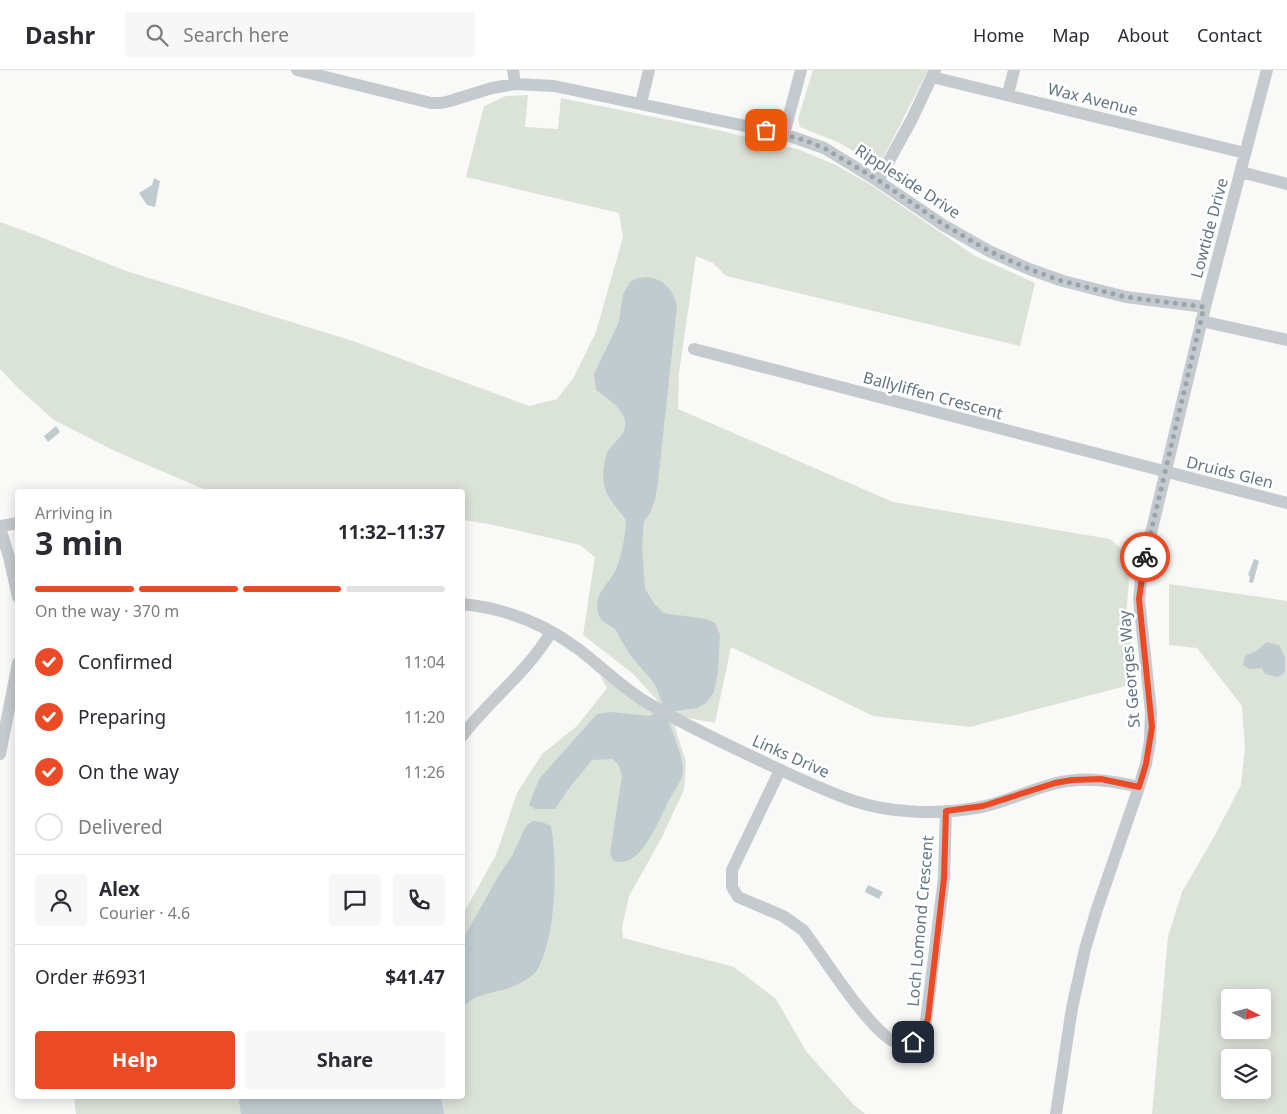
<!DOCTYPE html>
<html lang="en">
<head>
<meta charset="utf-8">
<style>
	:root { --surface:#fff; --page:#f7f7f7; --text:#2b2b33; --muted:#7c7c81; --line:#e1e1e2; --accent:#ea4b26 }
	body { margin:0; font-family:"Noto Sans",sans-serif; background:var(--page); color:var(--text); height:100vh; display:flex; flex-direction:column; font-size:19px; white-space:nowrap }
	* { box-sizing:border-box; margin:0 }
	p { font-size:16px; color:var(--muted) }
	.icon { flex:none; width:28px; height:28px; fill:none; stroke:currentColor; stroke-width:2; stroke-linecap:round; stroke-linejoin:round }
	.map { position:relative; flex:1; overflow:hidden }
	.details { position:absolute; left:15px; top:419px; width:450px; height:610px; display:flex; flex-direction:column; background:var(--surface); border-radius:5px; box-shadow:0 2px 12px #0003 }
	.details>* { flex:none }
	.needle { width:32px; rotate:96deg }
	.fabs { position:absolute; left:1221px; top:919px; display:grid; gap:10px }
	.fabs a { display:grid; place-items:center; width:50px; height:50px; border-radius:5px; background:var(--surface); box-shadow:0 2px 12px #0003; font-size:25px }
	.pin { position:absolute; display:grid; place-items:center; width:42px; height:42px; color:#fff; margin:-21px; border-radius:10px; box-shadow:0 2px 8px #0006 }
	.courier { position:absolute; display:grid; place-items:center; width:50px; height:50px; margin:-25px; border:4px solid #ea4b26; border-radius:50%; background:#fff; color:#222; box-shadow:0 1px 6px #0007 }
	.head em { font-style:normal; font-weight:700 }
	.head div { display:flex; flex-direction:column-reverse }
	.head { display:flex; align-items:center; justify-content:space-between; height:85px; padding:0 20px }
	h1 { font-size:32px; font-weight:700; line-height:38px }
	.bar { display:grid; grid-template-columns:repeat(4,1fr); gap:8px 5px; align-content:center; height:60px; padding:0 20px }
	.bar i { height:6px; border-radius:4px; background:var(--line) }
	.bar .on { background:var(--accent) }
	.bar p { grid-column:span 4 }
	.line { display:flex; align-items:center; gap:12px; padding:0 20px; border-top:1px solid var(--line) }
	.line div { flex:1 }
	.round { display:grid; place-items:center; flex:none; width:52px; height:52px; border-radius:5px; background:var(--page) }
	ol { padding:0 20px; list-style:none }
	li { display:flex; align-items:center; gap:15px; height:55px }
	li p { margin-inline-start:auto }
	li .icon { padding:5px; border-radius:50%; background:var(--accent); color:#fff; stroke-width:4 }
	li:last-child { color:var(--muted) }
	li i { width:28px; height:28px; border:2px solid var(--line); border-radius:50% }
	.primary-button { display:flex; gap:10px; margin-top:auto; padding:10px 20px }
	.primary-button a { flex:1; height:58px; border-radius:5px; background:var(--accent); color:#fff; font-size:20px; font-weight:700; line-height:58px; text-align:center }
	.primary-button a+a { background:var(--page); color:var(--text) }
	header { display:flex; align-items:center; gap:30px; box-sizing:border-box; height:70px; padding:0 25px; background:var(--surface); border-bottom:1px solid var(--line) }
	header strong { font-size:24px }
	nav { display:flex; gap:28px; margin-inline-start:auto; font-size:18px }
	.search { width:350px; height:45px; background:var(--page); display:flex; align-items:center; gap:12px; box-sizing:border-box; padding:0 18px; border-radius:5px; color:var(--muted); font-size:19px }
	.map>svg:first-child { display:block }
	.green { fill:#dbe2d8; fill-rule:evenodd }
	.water { fill:#bfcbcf }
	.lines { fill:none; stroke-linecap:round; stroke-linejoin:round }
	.minor { stroke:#c4cacd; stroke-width:12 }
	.done { stroke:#98a4ac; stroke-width:5; stroke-dasharray:0 9 }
	.route { stroke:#ea4b26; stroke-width:6 }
	.labels { text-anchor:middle; stroke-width:5; stroke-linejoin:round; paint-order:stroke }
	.street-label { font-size:16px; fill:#637783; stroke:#fff }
</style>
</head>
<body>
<header>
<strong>Dashr</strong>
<div class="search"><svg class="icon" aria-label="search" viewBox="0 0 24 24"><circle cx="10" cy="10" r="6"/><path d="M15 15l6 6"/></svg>Search here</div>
<nav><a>Home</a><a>Map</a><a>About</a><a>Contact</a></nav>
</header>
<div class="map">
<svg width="1287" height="1044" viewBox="0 0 1287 1044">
	<rect width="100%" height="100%" fill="#f9f9f7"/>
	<path class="green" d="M813,0H928L882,90L874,94L840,73L800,57L798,49Z
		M528,25L525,57L558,59L561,28L713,59L800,80L836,95L871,115L975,186L1035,213L1020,276L726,206L713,193L696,186L679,303L678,339L893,432L1110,469L1131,487L1126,546L1132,582L1133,614L970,657L873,646L731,577L715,653L683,647L675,657L686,692L684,720L661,769L629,826L622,858L623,868L734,897L776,929L806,981L853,1034L865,1044H76L74,1026H462L463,844L496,785L517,723L542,684L577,656L607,618L600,606L653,640L658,631L632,603L583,565L595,487L580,475L494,455L463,450L462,421H208L115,381L54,350L18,318L0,299V152L38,166L126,201L353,271L529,336L557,329L574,307L596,262L623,167L619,143L466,107L484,36L506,26Z
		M1169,514L1287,531V1044H1152L1168,867L1182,822L1215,765L1241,715L1245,677L1242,636L1197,578L1169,575ZM1230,928H1262V960H1230ZM1230,988H1262V1020H1230Z"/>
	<path class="water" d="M154,108L160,111L155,137L147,135L139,123L152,115Z
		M647,207C664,209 673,219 677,236L658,412L655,430L650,443L644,451L642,475L645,519L654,533L663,543L706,549L715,553L720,565L718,602L714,622L706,633L697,638L675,641L669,652C673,665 684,688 683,701C682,711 673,723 668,732C659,750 639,803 613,790L610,783L622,706L619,696L613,689L592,690L570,717L555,739H535L529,735L539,709L597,644L611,642L650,646L655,643L662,633C660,627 658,620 655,615C651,608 645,603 640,597C631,587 623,574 617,562C611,553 597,554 597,536C597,521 611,511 616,499C623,483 625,466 626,450C618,438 606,428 604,414C602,404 604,392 607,383C612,372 628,365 625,350C622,338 606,327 596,320L594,304L619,252L623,224L630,212L638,208Z
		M56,356L60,362L48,372L44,366Z
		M1254,489L1259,491L1253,513L1249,512L1250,506L1248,505Z
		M1267,572L1279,575L1285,587V602L1278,607L1265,604L1262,598L1250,599L1243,595L1245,586L1256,581Z
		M533,751L542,752L551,756C558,793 556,868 537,900C533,906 524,911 518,914C502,924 474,921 463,938V869L499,805L512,786L526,756Z
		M868,815L883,822L879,829L865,822Z
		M240,1026H441L444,1044H241L239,1031Z"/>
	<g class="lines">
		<path class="minor" d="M297,0L431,33H441L450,31L492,18L515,14L554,16L784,64L824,78L878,111L943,155L989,181L1029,199L1063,211L1126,227L1205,237
			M513,0L515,14
			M932,7L1245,83
			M1008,24L1014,0
			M641,33L649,0
			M784,64L801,0
			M1241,102L1287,114
			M878,111L912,49L935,0
			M1201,251L1287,270
			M694,279L1287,433
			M0,456L18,453
			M0,458L9,487L18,527
			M462,534C504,538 544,554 577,578C601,596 621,617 646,632C681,653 717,670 753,687C785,702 817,718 851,730C891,744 940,745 981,737C1006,732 1029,720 1053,714C1082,706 1111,710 1139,717
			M462,666C491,628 527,603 551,562
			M0,684L18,593
			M780,700L732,800V817L738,827L783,846L803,860C822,884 873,968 900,974C911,976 920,968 925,959L944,808L946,741
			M1056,1044L1072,938L1085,879L1097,839L1139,717L1146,694L1150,671L1151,642L1139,529L1142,501L1205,237L1267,0"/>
	</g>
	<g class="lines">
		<path class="done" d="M766,60L804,70L824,78L878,110L943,154L989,181L1029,199L1062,211L1126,227L1204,237L1145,487"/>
		<path class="route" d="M913,972C922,965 925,960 928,948L944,808L946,741L983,736L1055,713L1072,710L1101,709L1139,717L1146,694L1152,657L1139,529L1145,487"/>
	</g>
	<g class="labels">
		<g class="street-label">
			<text transform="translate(1093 29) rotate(14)" y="6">Wax Avenue</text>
			<text transform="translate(908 111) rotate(33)" y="6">Rippleside Drive</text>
			<text transform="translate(1209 158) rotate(-75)" y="6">Lowtide Drive</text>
			<text transform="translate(933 325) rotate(15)" y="6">Ballyliffen Crescent</text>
			<text transform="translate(1230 402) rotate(14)" y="6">Druids Glen</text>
			<text transform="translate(1129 599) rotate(-95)" y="6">St Georges Way</text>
			<text transform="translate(791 686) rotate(24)" y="6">Links Drive</text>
			<text transform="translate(920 851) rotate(-85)" y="6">Loch Lomond Crescent</text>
		</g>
	</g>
</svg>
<div class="fabs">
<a><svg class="needle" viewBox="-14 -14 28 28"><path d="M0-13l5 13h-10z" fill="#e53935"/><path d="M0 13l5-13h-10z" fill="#7c7c81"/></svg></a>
<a><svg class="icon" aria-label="layers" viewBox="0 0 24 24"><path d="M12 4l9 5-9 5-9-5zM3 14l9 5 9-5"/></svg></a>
</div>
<div class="pin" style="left:766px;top:60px;background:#ea580c"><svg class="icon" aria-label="bag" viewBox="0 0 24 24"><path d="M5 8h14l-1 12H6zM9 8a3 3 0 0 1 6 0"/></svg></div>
<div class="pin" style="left:913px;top:972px;background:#1f2937"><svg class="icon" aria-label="home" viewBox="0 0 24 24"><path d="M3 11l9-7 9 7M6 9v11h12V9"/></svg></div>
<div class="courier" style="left:1145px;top:487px"><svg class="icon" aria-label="bike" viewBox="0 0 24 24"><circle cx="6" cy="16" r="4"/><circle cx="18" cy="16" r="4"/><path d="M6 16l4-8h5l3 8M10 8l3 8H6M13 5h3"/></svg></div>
<section class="details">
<div class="head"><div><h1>3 min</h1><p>Arriving in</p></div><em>11:32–11:37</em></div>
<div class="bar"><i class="on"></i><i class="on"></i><i class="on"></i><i></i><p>On the way · 370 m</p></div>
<ol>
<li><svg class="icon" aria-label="check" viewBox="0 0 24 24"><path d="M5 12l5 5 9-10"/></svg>Confirmed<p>11:04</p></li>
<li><svg class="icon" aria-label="check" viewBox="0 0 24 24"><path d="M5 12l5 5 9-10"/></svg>Preparing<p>11:20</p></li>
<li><svg class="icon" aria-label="check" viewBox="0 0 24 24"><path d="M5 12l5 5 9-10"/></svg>On the way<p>11:26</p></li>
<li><i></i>Delivered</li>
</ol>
<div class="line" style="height:90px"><a class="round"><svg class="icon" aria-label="person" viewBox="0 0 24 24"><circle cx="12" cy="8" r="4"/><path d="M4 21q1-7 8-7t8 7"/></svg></a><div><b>Alex</b><p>Courier · 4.6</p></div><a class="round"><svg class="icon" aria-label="chat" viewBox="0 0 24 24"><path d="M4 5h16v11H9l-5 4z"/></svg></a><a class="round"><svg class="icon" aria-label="phone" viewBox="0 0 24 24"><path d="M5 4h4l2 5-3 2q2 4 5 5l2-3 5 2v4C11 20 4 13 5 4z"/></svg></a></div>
<div class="line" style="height:65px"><div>Order #6931</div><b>$41.47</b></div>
<div class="primary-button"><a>Help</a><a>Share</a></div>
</section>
</div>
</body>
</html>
